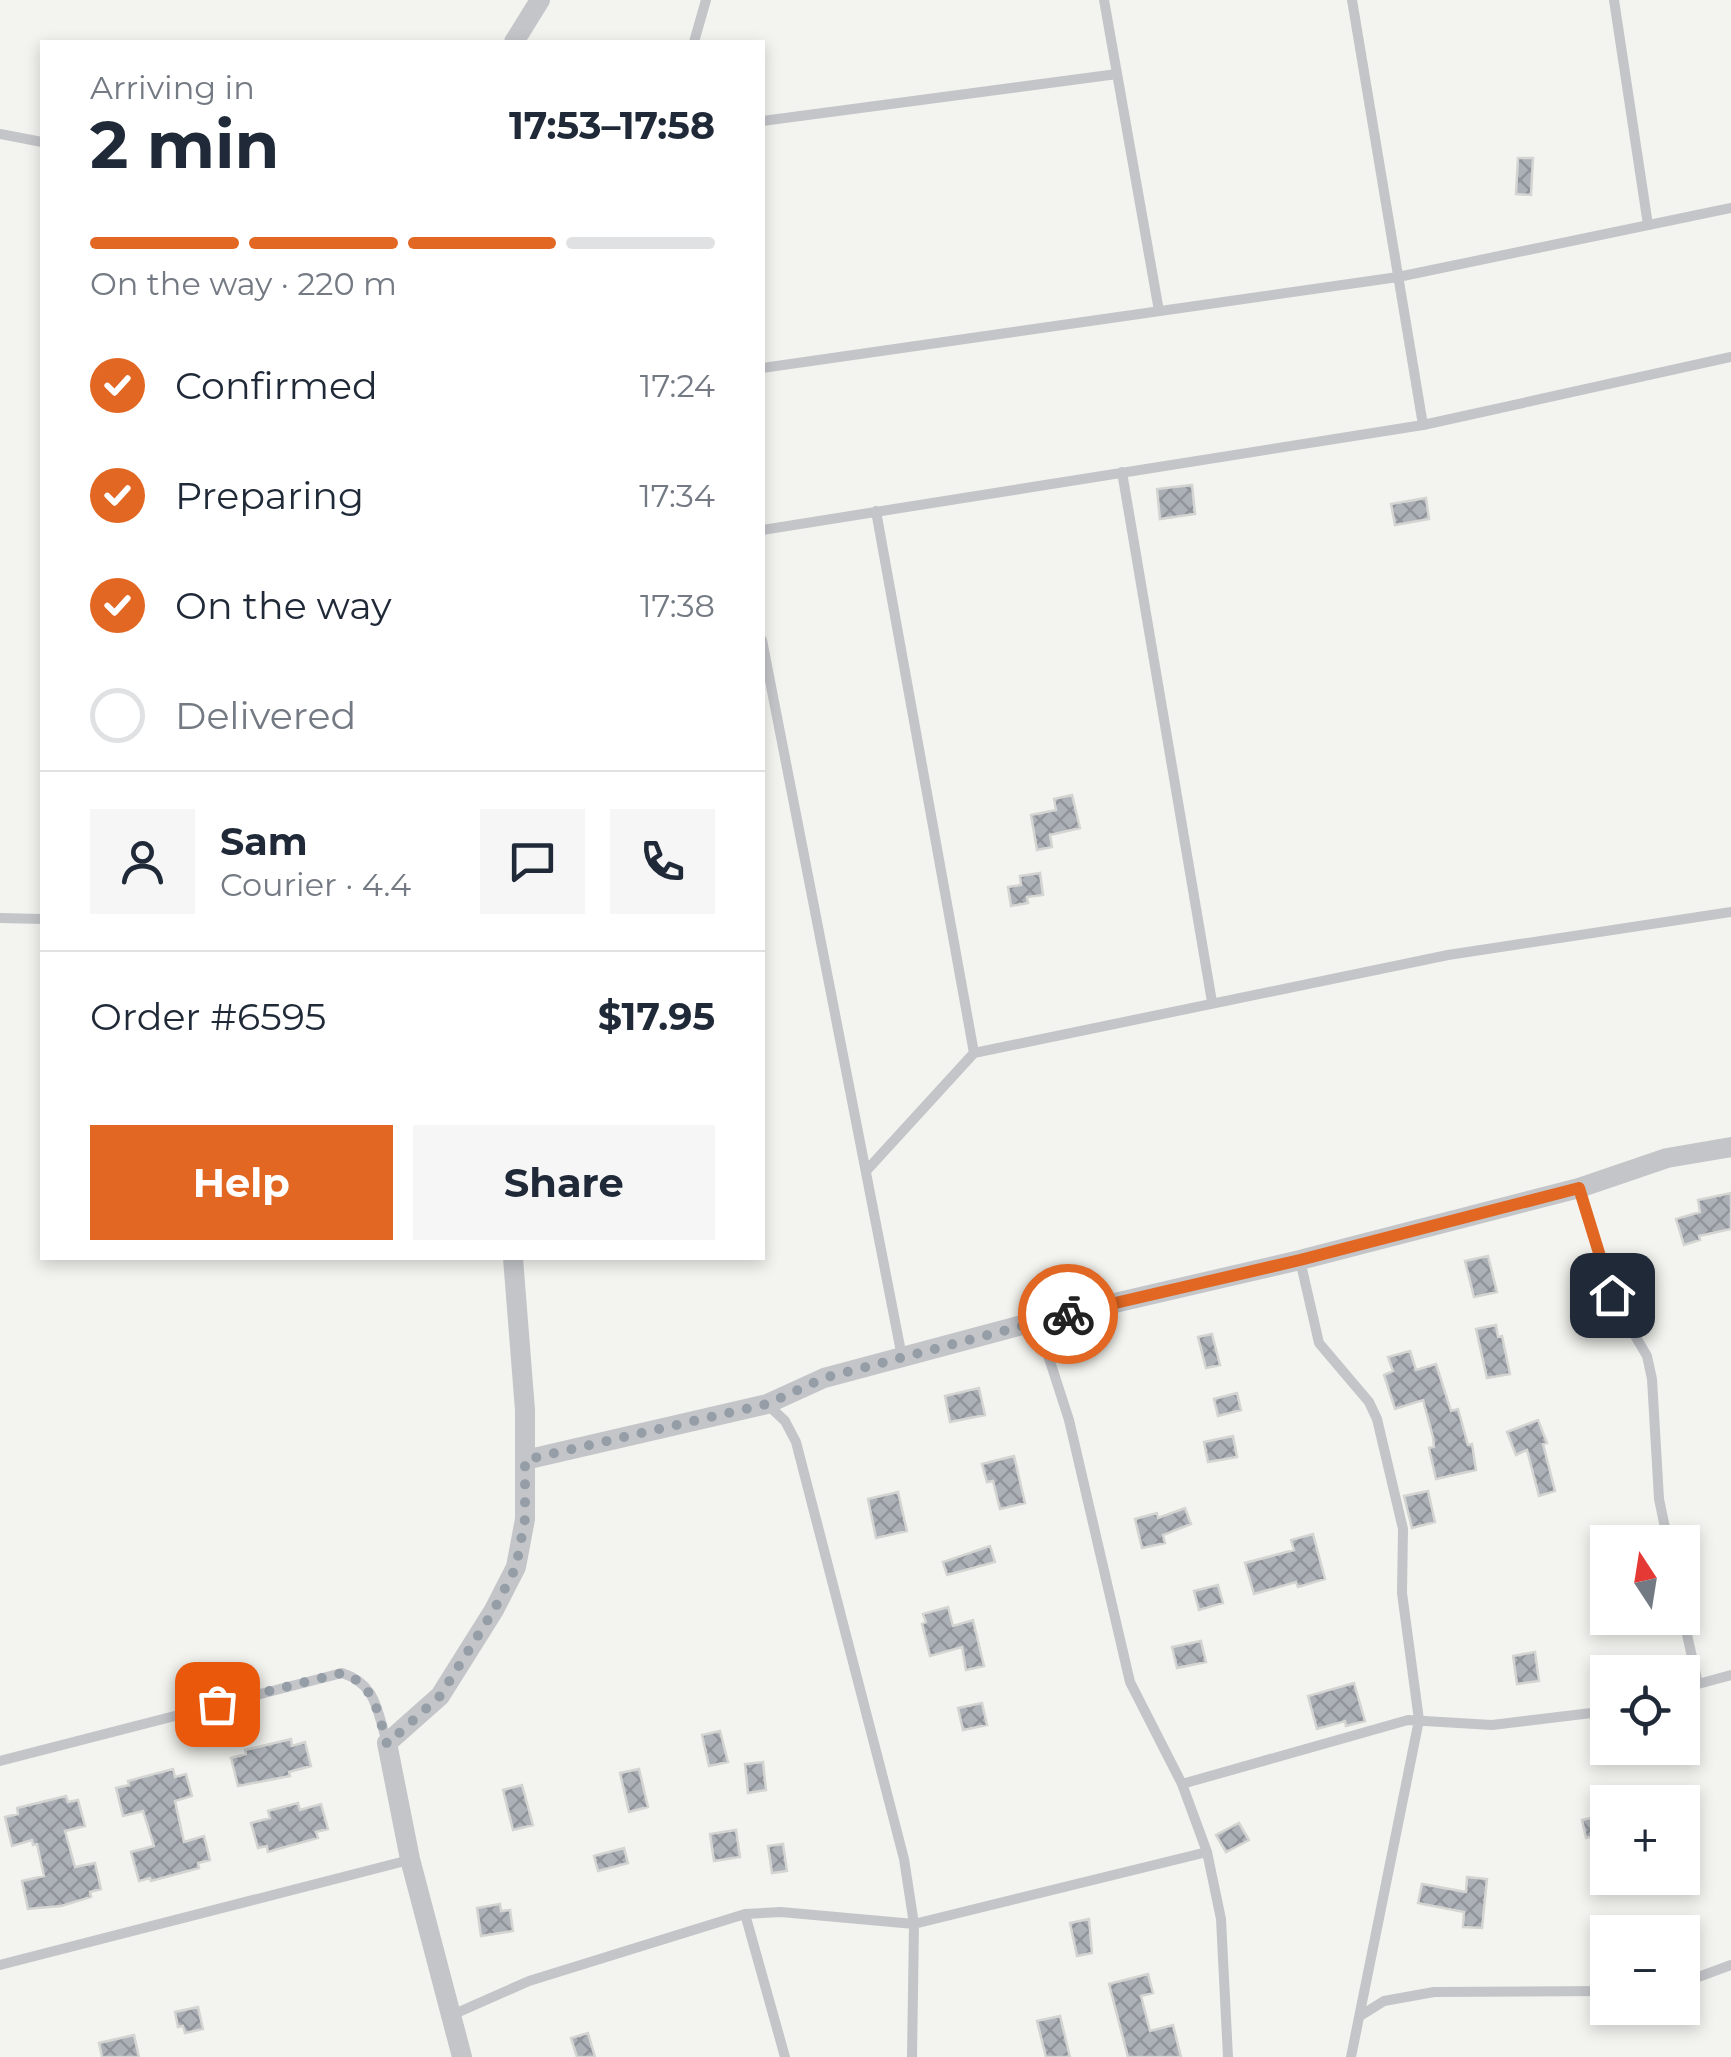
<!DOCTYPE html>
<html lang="en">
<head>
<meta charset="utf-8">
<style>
	:root { --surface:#fff; --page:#f6f6f7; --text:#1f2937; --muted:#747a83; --line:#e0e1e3; --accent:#e16722 }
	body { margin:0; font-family:Montserrat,sans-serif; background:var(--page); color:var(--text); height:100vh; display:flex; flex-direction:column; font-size:38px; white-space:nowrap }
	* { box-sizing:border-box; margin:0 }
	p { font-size:32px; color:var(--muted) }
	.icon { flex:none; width:55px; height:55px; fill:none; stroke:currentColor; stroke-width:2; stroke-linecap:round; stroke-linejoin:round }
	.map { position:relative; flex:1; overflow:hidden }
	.side { position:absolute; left:40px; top:40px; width:725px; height:1220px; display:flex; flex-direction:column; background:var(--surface); border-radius:0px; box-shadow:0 5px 15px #0003 }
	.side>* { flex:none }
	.needle { width:65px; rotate:348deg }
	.buttons { position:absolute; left:1590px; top:1525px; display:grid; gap:20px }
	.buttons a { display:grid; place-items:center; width:110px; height:110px; border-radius:0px; background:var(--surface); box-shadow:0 5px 15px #0003; font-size:50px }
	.pin { position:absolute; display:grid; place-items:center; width:85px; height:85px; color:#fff; margin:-42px; border-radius:20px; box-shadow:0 5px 15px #0006 }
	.courier { position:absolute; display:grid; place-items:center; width:100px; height:100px; margin:-50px; border:8px solid #e16722; border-radius:50%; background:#fff; color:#222; box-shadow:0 2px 12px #0007 }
	.overview em { font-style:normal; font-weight:700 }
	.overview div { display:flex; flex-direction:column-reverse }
	.overview { display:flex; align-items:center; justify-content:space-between; height:170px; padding:0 50px }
	h1 { font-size:65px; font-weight:700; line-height:75px }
	.bar { display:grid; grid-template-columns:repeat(4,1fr); gap:15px 10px; align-content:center; height:120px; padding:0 50px }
	.bar i { height:12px; border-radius:8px; background:var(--line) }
	.bar .selected { background:var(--accent) }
	.bar p { grid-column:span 4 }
	.line { display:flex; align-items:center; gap:25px; padding:0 50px; border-top:2px solid var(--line) }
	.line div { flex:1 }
	.round { display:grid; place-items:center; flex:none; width:105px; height:105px; border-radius:0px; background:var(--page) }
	ol { padding:0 50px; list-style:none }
	li { display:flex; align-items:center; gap:30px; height:110px }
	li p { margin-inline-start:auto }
	li .icon { padding:10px; border-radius:50%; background:var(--accent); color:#fff; stroke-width:4 }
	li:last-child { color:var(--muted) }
	li i { width:55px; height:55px; border:5px solid var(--line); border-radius:50% }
	.button { display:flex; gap:20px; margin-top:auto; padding:20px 50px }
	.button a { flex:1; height:115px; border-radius:0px; background:var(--accent); color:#fff; font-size:40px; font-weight:700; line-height:115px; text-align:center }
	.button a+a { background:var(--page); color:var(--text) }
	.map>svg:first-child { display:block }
	.building { fill:url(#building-cross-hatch); stroke:#d4d5d2; stroke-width:2.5 }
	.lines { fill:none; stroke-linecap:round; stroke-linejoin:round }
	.lane { stroke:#c3c5c9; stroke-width:10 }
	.street { stroke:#c3c5c9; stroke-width:20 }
	.done { stroke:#959ea7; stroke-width:10; stroke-dasharray:0 18 }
	.route { stroke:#e16722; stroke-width:12 }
</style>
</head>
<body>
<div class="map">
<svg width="1731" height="2057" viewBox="0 0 1731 2057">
	<defs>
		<pattern id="building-cross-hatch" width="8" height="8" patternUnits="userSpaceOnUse" patternTransform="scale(2.5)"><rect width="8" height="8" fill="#acb1b7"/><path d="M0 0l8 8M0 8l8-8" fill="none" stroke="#90949a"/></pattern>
	</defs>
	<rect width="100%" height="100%" fill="#f3f4ef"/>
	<path class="building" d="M1518,158H1533L1531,195L1516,194Z
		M1192,485L1195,514L1160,519L1157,489Z
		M1426,498L1429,519L1395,525L1391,504Z
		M1072,795L1080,828L1050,835L1052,847L1037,850L1031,815L1056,810L1054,799Z
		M1040,873L1043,895L1027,897L1028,903L1011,906L1008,887L1021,885L1020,876Z
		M1731,1193V1229L1699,1236L1700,1240L1684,1245L1676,1219L1700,1212L1698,1200Z
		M1488,1256L1497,1292L1474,1297L1465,1261Z
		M1496,1325L1498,1337L1502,1336L1510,1374L1487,1378L1476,1329Z
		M1212,1334L1220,1365L1206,1368L1198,1337Z
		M1410,1351L1416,1370L1436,1364L1451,1411L1458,1409L1468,1445L1472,1444L1476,1470L1436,1479L1429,1448L1434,1447L1433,1437L1423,1400L1395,1409L1384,1375L1393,1371L1388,1357Z
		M979,1388L985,1415L950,1422L945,1396Z
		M1237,1393L1241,1410L1218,1416L1214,1399Z
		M1538,1420L1547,1443L1543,1444L1555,1491L1539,1496L1527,1450L1516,1455L1507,1432Z
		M1233,1436L1237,1457L1208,1462L1204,1442Z
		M1014,1456L1025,1503L1000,1509L993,1481L987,1482L982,1464Z
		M1428,1491L1435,1522L1412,1528L1404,1496Z
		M898,1492L907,1531L876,1538L868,1499Z
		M1185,1508L1191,1524L1163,1535L1165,1543L1142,1548L1135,1519L1157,1513L1158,1518Z
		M1313,1534L1325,1579L1298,1587L1296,1582L1254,1594L1245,1563L1294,1550L1291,1540Z
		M990,1546L995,1562L947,1575L943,1562Z
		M1218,1585L1223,1603L1199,1610L1194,1591Z
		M948,1607L953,1626L973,1620L984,1666L966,1670L962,1647L930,1656L922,1624L926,1622L923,1614Z
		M1201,1641L1206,1662L1177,1668L1172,1647Z
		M1535,1652L1539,1681L1517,1684L1513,1656Z
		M1354,1683L1365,1721L1346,1726L1345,1721L1317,1729L1308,1696Z
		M982,1703L987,1725L963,1730L958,1708Z
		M720,1731L728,1762L709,1766L702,1735Z
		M291,1739L292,1746L305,1742L311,1766L289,1772L290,1776L238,1786L231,1758L246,1754L245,1750Z
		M763,1762L766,1790L748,1793L745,1764Z
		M173,1769L175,1777L186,1774L192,1796L175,1801L184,1842L204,1836L210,1860L198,1863L199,1868L151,1881L150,1878L139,1881L131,1852L154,1846L143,1811L123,1816L116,1788L129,1785L128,1781Z
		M639,1769L648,1807L629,1812L620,1773Z
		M522,1785L533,1825L513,1830L503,1790Z
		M66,1796L68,1802L78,1800L85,1826L65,1831L75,1867L95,1863L101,1889L90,1892L91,1897L61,1906L28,1909L22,1881L44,1876L37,1844L33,1845L32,1840L12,1846L5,1817L18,1814L17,1808Z
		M298,1803L300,1810L321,1804L328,1829L316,1832L318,1838L285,1847L268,1852L267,1846L258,1848L251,1823L270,1818L268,1811Z
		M1608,1814V1833L1586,1838L1582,1820Z
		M1239,1823L1249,1840L1226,1852L1216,1835Z
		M736,1830L740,1857L714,1861L710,1834Z
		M783,1844L787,1871L772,1873L768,1846Z
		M624,1848L628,1863L598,1871L594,1856Z
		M1467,1877L1487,1879L1482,1928L1463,1927L1464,1912L1418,1903L1422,1884L1466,1892Z
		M500,1904L501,1911L510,1910L513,1931L481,1936L477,1908Z
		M1089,1919L1092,1953L1077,1956L1070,1923Z
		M1148,1974L1153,1993L1141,1996L1150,2031L1173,2025L1181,2057H1128L1109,1984Z
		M198,2007L203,2029L185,2033L183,2026L178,2027L175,2012Z
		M1060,2016L1070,2057H1046L1037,2021Z
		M588,2033L595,2057H577L571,2038Z
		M134,2035L139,2057H102L99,2043Z"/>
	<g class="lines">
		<path class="lane" d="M1104,0L1159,311
			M1352,0L1423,425
			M1614,0L1648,225
			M694,42L706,0
			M762,121L1117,74
			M0,134L42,142
			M762,368L1398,277L1731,208
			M1122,472L1212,1002
			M876,511L974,1053
			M762,530L1423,425L1731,357
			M762,640L902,1357
			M0,918L42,919
			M866,1171L974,1053L1448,955L1731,912
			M1579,1189L1611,1295L1647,1356L1652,1379L1659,1499L1668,1542
			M1300,1260L1319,1343L1369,1402L1377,1419L1403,1529L1402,1593L1419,1720L1351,2057
			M1037,1321L1069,1420L1130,1682L1182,1784L1207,1852L1221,1919L1228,2057
			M767,1404L785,1421L796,1442L904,1859L914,1924L912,2057
			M1682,1612L1698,1684L1682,1692
			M1698,1684L1731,1675
			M0,1761L342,1673C377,1684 377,1712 387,1742
			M1182,1784L1408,1720L1492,1725L1608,1711
			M745,1914L785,2057
			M0,1965L409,1860
			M1682,1983L1731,1965
			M452,2015L529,1981L745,1914L781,1912L914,1924L1207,1852
			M1360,2016L1384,2001L1434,1992L1608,1991"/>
		<path class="street" d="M514,42L540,0
			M525,1460L767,1404L824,1378L1037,1321L1300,1260L1579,1188L1667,1158L1731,1147
			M462,2057L410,1859L387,1743L440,1696L494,1610L516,1567L525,1519V1410L513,1258"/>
	</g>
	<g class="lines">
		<path class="done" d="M217,1704L342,1673C375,1684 378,1714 387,1744L440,1696L494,1610L516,1567L525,1519V1460L767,1404L824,1378L1068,1314"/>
		<path class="route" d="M1068,1314L1300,1260L1579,1188L1612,1295"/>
	</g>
</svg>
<div class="buttons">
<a><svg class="needle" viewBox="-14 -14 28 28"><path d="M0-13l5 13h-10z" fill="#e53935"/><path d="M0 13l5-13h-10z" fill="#747a83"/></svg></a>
<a><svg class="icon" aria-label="locate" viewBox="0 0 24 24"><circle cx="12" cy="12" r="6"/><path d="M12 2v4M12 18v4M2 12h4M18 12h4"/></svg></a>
<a>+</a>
<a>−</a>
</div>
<div class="pin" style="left:217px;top:1704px;background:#ea580c"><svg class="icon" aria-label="bag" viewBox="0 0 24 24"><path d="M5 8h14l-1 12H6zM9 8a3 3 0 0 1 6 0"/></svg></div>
<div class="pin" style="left:1612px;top:1295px;background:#1f2937"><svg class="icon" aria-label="home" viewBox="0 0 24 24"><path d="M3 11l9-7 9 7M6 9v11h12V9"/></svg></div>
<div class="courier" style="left:1068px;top:1314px"><svg class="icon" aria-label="bike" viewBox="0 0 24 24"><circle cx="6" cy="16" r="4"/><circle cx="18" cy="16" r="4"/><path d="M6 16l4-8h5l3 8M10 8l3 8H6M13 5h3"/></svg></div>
<section class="side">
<div class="overview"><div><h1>2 min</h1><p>Arriving in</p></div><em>17:53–17:58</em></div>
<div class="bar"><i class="selected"></i><i class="selected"></i><i class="selected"></i><i></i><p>On the way · 220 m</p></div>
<ol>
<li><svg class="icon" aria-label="check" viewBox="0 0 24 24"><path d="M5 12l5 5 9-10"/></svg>Confirmed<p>17:24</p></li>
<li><svg class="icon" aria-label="check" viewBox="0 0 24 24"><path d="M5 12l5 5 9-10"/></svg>Preparing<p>17:34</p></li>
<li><svg class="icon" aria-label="check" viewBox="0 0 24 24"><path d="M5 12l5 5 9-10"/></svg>On the way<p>17:38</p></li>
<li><i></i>Delivered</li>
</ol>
<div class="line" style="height:180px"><a class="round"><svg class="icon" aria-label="person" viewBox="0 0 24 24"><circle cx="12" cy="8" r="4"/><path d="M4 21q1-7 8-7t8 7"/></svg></a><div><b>Sam</b><p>Courier · 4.4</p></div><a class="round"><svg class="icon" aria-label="chat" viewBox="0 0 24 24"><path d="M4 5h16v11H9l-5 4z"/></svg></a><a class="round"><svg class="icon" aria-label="phone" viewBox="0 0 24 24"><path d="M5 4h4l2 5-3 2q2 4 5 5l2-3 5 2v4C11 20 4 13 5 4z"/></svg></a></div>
<div class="line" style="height:130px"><div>Order #6595</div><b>$17.95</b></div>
<div class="button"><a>Help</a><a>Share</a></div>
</section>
</div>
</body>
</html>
